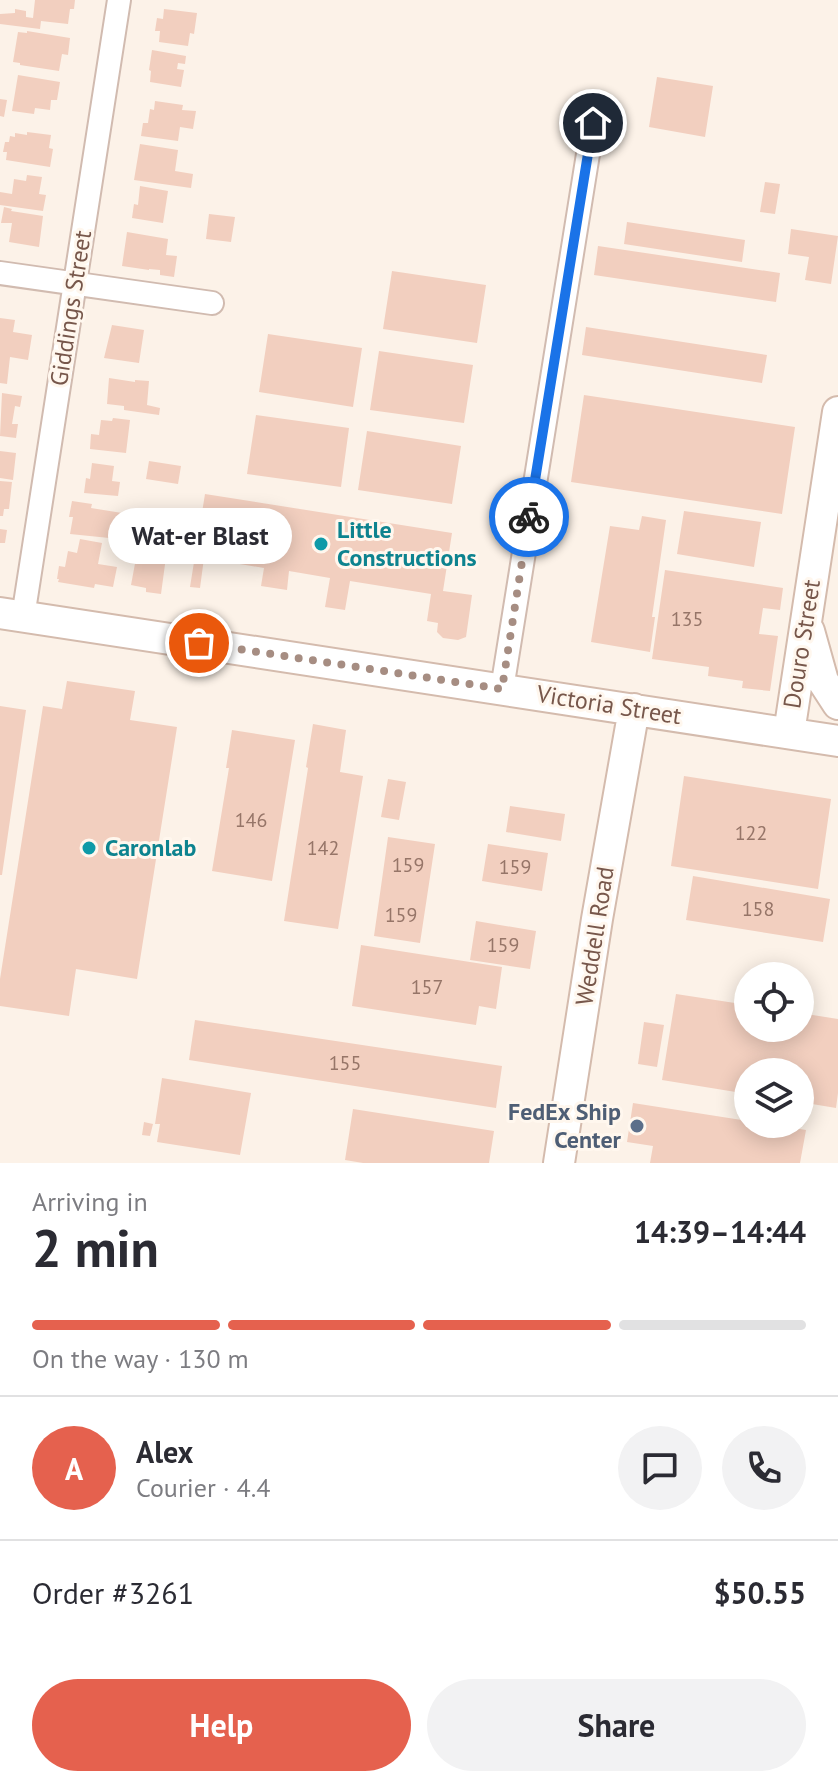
<!DOCTYPE html>
<html lang="en">
<head>
<meta charset="utf-8">
<style>
	:root { --surface:#fff; --page:#f2f2f3; --text:#2b2b33; --muted:#7c7c81; --line:#e1e1e2; --accent:#e5614e }
	body { margin:0; font-family:"PT Sans",sans-serif; background:var(--page); color:var(--text); height:100vh; display:flex; flex-direction:column; font-size:30px; white-space:nowrap }
	* { box-sizing:border-box; margin:0 }
	p { font-size:26px; color:var(--muted) }
	.icon { flex:none; width:44px; height:44px; fill:none; stroke:currentColor; stroke-width:2; stroke-linecap:round; stroke-linejoin:round }
	.map { position:relative; height:1163px; overflow:hidden }
	.panel { display:flex; flex-direction:column; background:var(--surface); flex:1 }
	.panel>* { flex:none }
	.tools { position:absolute; left:734px; top:962px; display:grid; gap:16px }
	.tools a { display:grid; place-items:center; width:80px; height:80px; border-radius:50%; background:var(--surface); box-shadow:0 4px 20px #0003; font-size:40px }
	.pin { position:absolute; display:grid; place-items:center; width:68px; height:68px; color:#fff; margin:-34px; border:4px solid #fff; border-radius:50%; box-shadow:0 2px 8px #0007 }
	.courier { position:absolute; display:grid; place-items:center; width:80px; height:80px; margin:-40px; border:6px solid #1a73e8; border-radius:50%; background:#fff; color:#222; box-shadow:0 2px 10px #0007 }
	.bubble { position:absolute; height:56px; border-radius:28px; background:var(--surface); box-shadow:0 4px 20px #0003; font-size:26px; font-weight:700; line-height:56px; text-align:center }
	.overview em { font-style:normal; font-weight:700 }
	.overview div { display:flex; flex-direction:column-reverse }
	.overview { display:flex; align-items:center; justify-content:space-between; height:136px; padding:0 32px }
	h1 { font-size:52px; font-weight:700; line-height:60px }
	.bar { display:grid; grid-template-columns:repeat(4,1fr); gap:12px 8px; align-content:center; height:96px; padding:0 32px }
	.bar i { height:10px; border-radius:6px; background:var(--line) }
	.bar .on { background:var(--accent) }
	.bar p { grid-column:span 4 }
	.line { display:flex; align-items:center; gap:20px; padding:0 32px; border-top:2px solid var(--line) }
	.line div { flex:1 }
	.round { display:grid; place-items:center; flex:none; width:84px; height:84px; border-radius:42px; background:var(--page) }
	.button { display:flex; gap:16px; margin-top:auto; padding:16px 32px }
	.button a { flex:1; height:92px; border-radius:48px; background:var(--accent); color:#fff; font-size:32px; font-weight:700; line-height:92px; text-align:center }
	.button a+a { background:var(--page); color:var(--text) }
	.map>svg:first-child { display:block }
	.building { fill:#f2cfbf }
	.lines { fill:none; stroke-linecap:round; stroke-linejoin:round }
	.street-casing { stroke:#d1bbb0; stroke-width:26 }
	.secondary-casing { stroke:#d4bbad; stroke-width:34 }
	.street { stroke:#fff; stroke-width:22 }
	.secondary { stroke:#fff; stroke-width:30 }
	.done { stroke:#a68d82; stroke-width:8; stroke-dasharray:0 14.4 }
	.route { stroke:#1a73e8; stroke-width:10 }
	.culture-dot { fill:#0f9aa8; stroke:#fff7ee; stroke-width:3 }
	.service-dot { fill:#5c6f8a; stroke:#fff7ee; stroke-width:3 }
	.labels { text-anchor:middle; stroke-width:6; stroke-linejoin:round; paint-order:stroke }
	.number-label { font-size:20px; fill:#967568 }
	.street-label { font-size:24px; fill:#77574b; stroke:#fff7ee }
	.culture-label { font-size:24px; font-weight:bold; fill:#0d838f; stroke:#fff7ee; text-anchor:start }
	.service-label { font-size:24px; font-weight:bold; fill:#4e5e75; stroke:#fff7ee; text-anchor:end }
</style>
</head>
<body>
<div class="map">
<svg width="838" height="1163" viewBox="0 0 838 1163">
	<rect width="100%" height="100%" fill="#fcf2e8"/>
	<path class="building" d="M35,0H75L74,9H70L68,24L41,21L40,29L0,24V14L15,13V9L26,11V17L33,18Z
		M164,9L197,13L194,34L190,33L188,46L159,42L160,31H155L157,18L163,19Z
		M27,31L70,38L68,55L62,54L59,71L20,65V63L13,62L18,32L27,33Z
		M152,50L186,56L185,64L178,63L177,69L184,70L181,87L150,82L151,71L149,70Z
		M18,75L60,82L57,100H51L50,110L35,108L34,114L12,111Z
		M657,77L713,86L705,137L649,127Z
		M0,99L7,100L4,117L0,116Z
		M155,101L183,105L182,110L196,111L193,129L180,127L178,141L141,136L143,123H148L150,109L154,110Z
		M27,132L51,135L49,148L53,149L50,167L6,160L7,152H3L5,142H9L10,136L15,137V133L27,135Z
		M140,144L178,150L175,171L193,174L191,188L134,180Z
		M27,175L42,177L39,194L46,195L43,211L0,205V192L12,194L14,179L26,181Z
		M765,182L780,184L775,214L760,212Z
		M140,186L168,191L163,223L132,218L134,204L138,205Z
		M4,207L12,209L11,211L43,216L39,247L9,242L12,223H1Z
		M209,214L235,217L231,242L206,239Z
		M627,222L745,240L742,262L624,244Z
		M791,229L838,236L831,284L805,280L809,257L788,254Z
		M127,232L168,239L166,255L177,256L174,277L160,275V270L149,269V270L122,266Z
		M598,246L780,273L776,302L594,275Z
		M392,271L486,285L477,343L383,329Z
		M0,318L15,320L13,332L32,335L28,360L10,357L7,384L0,383Z
		M112,325L144,330L139,363L104,358Z
		M586,327L767,355L762,383L582,355Z
		M268,334L362,348L353,407L259,392Z
		M379,351L473,365L464,423L370,410Z
		M109,378L135,382V380L149,381L147,405L160,408L159,415L124,410V406L107,404Z
		M2,393L22,396L20,407L15,406L12,424H18L16,438L0,436Z
		M584,395L795,427L782,514L571,482Z
		M256,415L349,428L341,487L247,474Z
		M113,418L130,420L126,453L90,449L91,434L99,435L101,420L112,421Z
		M367,431L461,446L452,504L358,490Z
		M0,451L16,453L13,480L0,478Z
		M149,461L181,466L178,484L146,479Z
		M92,463L114,466L112,481L120,482L118,496L84,493L86,478L90,479Z
		M0,481L12,482L9,509H4L3,516H0Z
		M205,494L452,533L443,591L472,595L466,637L458,640L443,638L437,632L438,623L427,621L431,594L350,581L345,610L325,607L330,578L289,571L287,590L261,586L264,568L204,558L200,588L190,587Z
		M72,501L92,504L91,508L122,513L119,539L70,534L73,517H69Z
		M684,511L761,522L754,567L677,554Z
		M642,516L666,520L652,617H655L650,652L591,642L610,526L639,530Z
		M0,529L7,530L5,543H0Z
		M80,539L102,543L98,564L117,567L113,587L95,584L94,588L58,582L59,579H57L59,566L65,567L68,551L77,553Z
		M137,553L166,557L161,594L146,592V588L131,585Z
		M665,570L783,588L780,610L763,608L759,634L778,636L770,691L742,688L743,681L708,676L709,667L652,659Z
		M67,681L135,691L130,720L177,727L137,979L76,969L69,1016L0,1006V979L43,706L62,709Z
		M0,706L26,710L2,875H0Z
		M313,724L346,730L340,772L363,776L338,929L284,921L308,768L306,767Z
		M232,730L295,740L272,881L212,871L229,768H226Z
		M684,776L831,799L818,889L671,866Z
		M388,779L406,782L399,820L381,817Z
		M510,806L565,814L561,841L506,832Z
		M388,837L435,844L420,943L374,936Z
		M488,844L548,853L542,891L482,881Z
		M693,876L830,899L823,942L686,920Z
		M476,921L536,931L530,969L470,960Z
		M361,945L502,967L496,1009L479,1006L476,1025L352,1006Z
		M676,994L748,1005V1028H800V1013L838,1019V1093L836,1108L800,1102V1072H748V1094L662,1080Z
		M195,1020L502,1066L496,1108L189,1060Z
		M644,1022L664,1025L657,1067L638,1064Z
		M162,1078L251,1093L240,1155L157,1142L160,1124H155Z
		M633,1103L748,1121V1124H769L806,1130L800,1163H650L653,1146L627,1142Z
		M353,1109L494,1131L489,1163H363L345,1160Z
		M144,1122L153,1124L150,1136L142,1135Z"/>
	<g class="lines">
		<defs>
			<path id="street" d="M0,273L212,303
				M23,617L119,0
				M502,689L593,123"/>
			<path id="secondary" d="M0,613L838,741
				M809,631L823,681L838,704
				M789,733L838,412
				M559,1163L597,919L634,709"/>
		</defs>
		<use href="#street" class="street-casing"/>
		<use href="#secondary" class="secondary-casing"/>
		<use href="#street" class="street"/>
		<use href="#secondary" class="secondary"/>
	</g>
	<g class="lines">
		<path class="done" d="M199,643L502,689L529,517"/>
		<path class="route" d="M529,517L593,123"/>
	</g>
	<g class="culture-dot">
		<circle cx="321" cy="544" r="8"/>
		<circle cx="89" cy="848" r="8"/>
	</g>
	<circle class="service-dot" cx="637" cy="1126" r="8"/>
	<g class="labels">
		<g class="number-label">
			<text x="687" y="626">135</text>
			<text x="251" y="827">146</text>
			<text x="751" y="840">122</text>
			<text x="323" y="855">142</text>
			<text x="408" y="872">159</text>
			<text x="515" y="874">159</text>
			<text x="758" y="916">158</text>
			<text x="401" y="922">159</text>
			<text x="503" y="952">159</text>
			<text x="427" y="994">157</text>
			<text x="345" y="1070">155</text>
		</g>
		<g class="street-label">
			<text transform="translate(71 308) rotate(-81)" y="8">Giddings Street</text>
			<text transform="translate(802 644) rotate(-81)" y="8">Douro Street</text>
			<text transform="translate(609 705) rotate(9)" y="8">Victoria Street</text>
			<text transform="translate(595 936) rotate(-81)" y="8">Weddell Road</text>
		</g>
		<g class="culture-label">
			<text x="337" y="538">Little<tspan x="337" dy="28">Constructions</tspan></text>
			<text x="105" y="856">Caronlab</text>
		</g>
		<g class="service-label">
			<text x="621" y="1120">FedEx Ship<tspan x="621" dy="28">Center</tspan></text>
		</g>
	</g>
</svg>
<div class="tools">
<a><svg class="icon" aria-label="locate" viewBox="0 0 24 24"><circle cx="12" cy="12" r="6"/><path d="M12 2v4M12 18v4M2 12h4M18 12h4"/></svg></a>
<a><svg class="icon" aria-label="layers" viewBox="0 0 24 24"><path d="M12 4l9 5-9 5-9-5zM3 14l9 5 9-5"/></svg></a>
</div>
<div class="pin" style="left:199px;top:643px;background:#ea580c"><svg class="icon" aria-label="bag" viewBox="0 0 24 24"><path d="M5 8h14l-1 12H6zM9 8a3 3 0 0 1 6 0"/></svg></div>
<div class="pin" style="left:593px;top:123px;background:#1f2937"><svg class="icon" aria-label="home" viewBox="0 0 24 24"><path d="M3 11l9-7 9 7M6 9v11h12V9"/></svg></div>
<div class="courier" style="left:529px;top:517px"><svg class="icon" aria-label="bike" viewBox="0 0 24 24"><circle cx="6" cy="16" r="4"/><circle cx="18" cy="16" r="4"/><path d="M6 16l4-8h5l3 8M10 8l3 8H6M13 5h3"/></svg></div>
<div class="bubble" style="left:108px;top:508px;width:184px">Wat-er Blast</div>
</div>
<section class="panel">
<div class="overview"><div><h1>2 min</h1><p>Arriving in</p></div><em>14:39–14:44</em></div>
<div class="bar"><i class="on"></i><i class="on"></i><i class="on"></i><i></i><p>On the way · 130 m</p></div>
<div class="line" style="height:144px"><b class="round" style="background:var(--accent);color:#fff">A</b><div><b>Alex</b><p>Courier · 4.4</p></div><a class="round"><svg class="icon" aria-label="chat" viewBox="0 0 24 24"><path d="M4 5h16v11H9l-5 4z"/></svg></a><a class="round"><svg class="icon" aria-label="phone" viewBox="0 0 24 24"><path d="M5 4h4l2 5-3 2q2 4 5 5l2-3 5 2v4C11 20 4 13 5 4z"/></svg></a></div>
<div class="line" style="height:104px"><div>Order #3261</div><b>$50.55</b></div>
<div class="button"><a>Help</a><a>Share</a></div>
</section>
</body>
</html>
